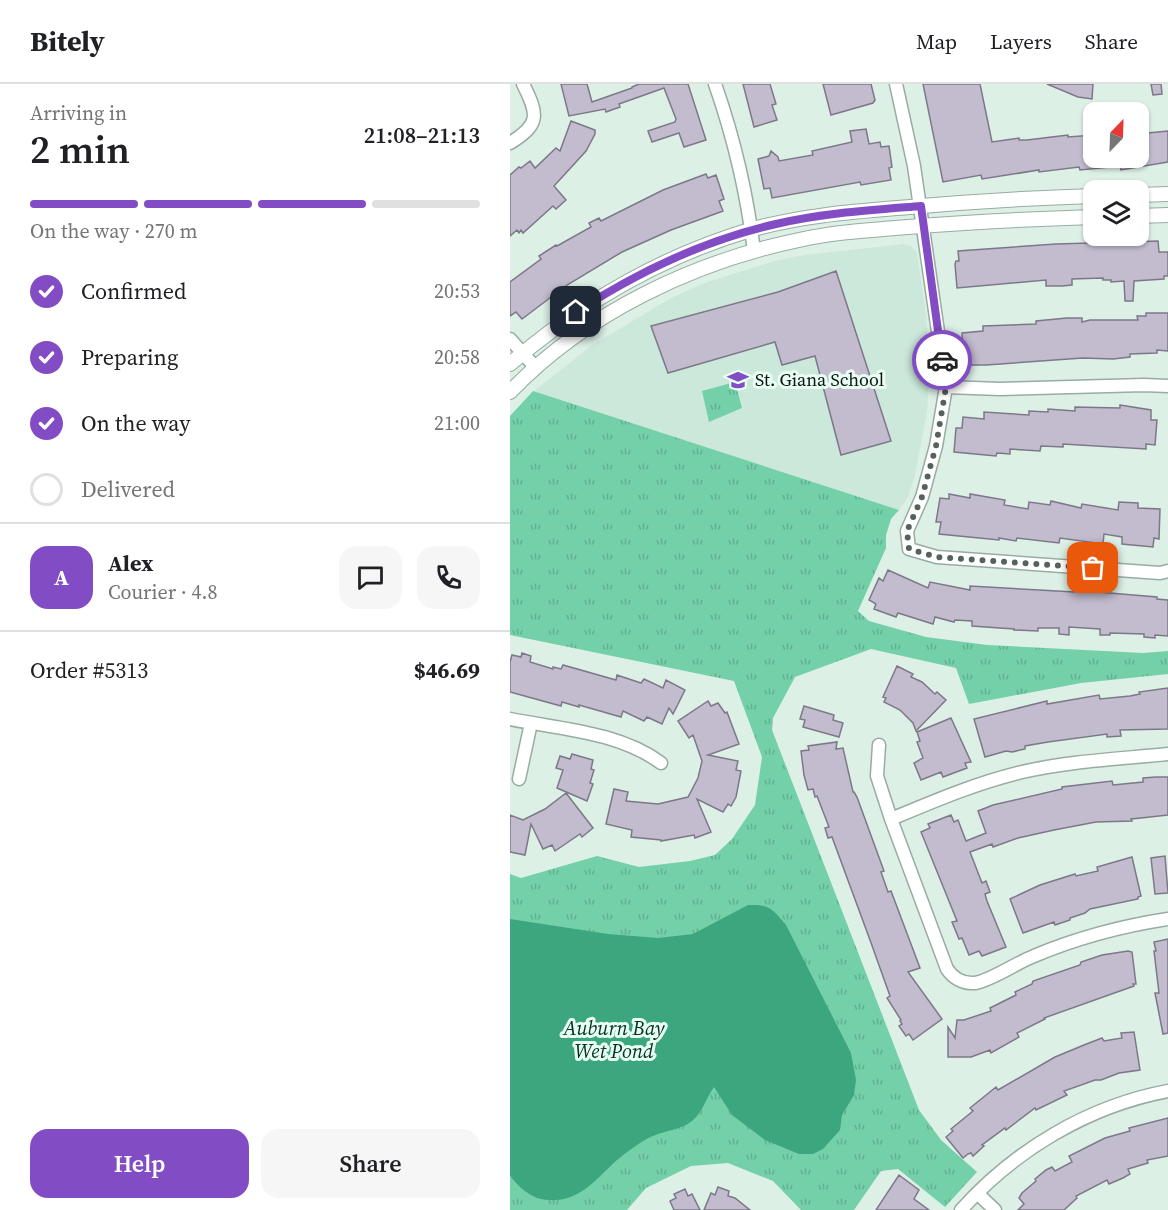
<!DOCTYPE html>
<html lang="en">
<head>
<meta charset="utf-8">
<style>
	:root { --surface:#fff; --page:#f6f6f6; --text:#202124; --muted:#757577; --line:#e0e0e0; --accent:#824cc4 }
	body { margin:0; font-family:"Source Serif 4",serif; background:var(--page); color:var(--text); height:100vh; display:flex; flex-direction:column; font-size:22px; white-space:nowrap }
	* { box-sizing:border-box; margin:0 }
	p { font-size:20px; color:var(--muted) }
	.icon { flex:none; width:33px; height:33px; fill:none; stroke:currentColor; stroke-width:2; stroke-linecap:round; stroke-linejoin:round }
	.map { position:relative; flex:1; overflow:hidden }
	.sheet { display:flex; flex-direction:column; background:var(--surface); width:510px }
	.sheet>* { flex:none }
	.needle { width:39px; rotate:23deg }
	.controls { position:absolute; left:573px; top:18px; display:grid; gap:12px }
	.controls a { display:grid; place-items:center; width:66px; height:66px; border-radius:12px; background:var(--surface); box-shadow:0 2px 4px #0004; font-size:30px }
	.pin { position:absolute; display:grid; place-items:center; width:51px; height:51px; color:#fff; margin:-26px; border-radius:12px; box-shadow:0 3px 9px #0006 }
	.courier { position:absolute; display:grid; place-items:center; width:60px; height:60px; margin:-30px; border:4px solid #824cc4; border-radius:50%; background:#fff; color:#222; box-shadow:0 2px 8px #0007 }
	.summary em { font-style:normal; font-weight:600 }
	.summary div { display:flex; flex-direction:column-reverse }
	.summary { display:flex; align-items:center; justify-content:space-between; height:102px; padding:0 30px }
	h1 { font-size:39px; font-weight:600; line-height:45px }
	.bar { display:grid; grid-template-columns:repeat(4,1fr); gap:9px 6px; align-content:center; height:72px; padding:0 30px }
	.bar i { height:8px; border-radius:4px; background:var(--line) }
	.bar .on { background:var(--accent) }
	.bar p { grid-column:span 4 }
	.line { display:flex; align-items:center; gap:15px; padding:0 30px; border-top:2px solid var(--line) }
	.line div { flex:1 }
	.round { display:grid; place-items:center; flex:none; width:63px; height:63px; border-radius:18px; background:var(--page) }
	ol { padding:0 30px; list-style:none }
	li { display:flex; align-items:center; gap:18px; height:66px }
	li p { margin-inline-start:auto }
	li .icon { padding:6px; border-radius:50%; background:var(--accent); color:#fff; stroke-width:4 }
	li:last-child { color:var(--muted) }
	li i { width:33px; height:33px; border:3px solid var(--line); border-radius:50% }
	.cta { display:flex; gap:12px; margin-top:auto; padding:12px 30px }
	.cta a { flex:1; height:69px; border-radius:18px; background:var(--accent); color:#fff; font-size:24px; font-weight:600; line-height:69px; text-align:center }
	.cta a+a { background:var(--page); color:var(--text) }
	header { display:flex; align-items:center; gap:36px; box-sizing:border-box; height:84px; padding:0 30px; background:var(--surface); border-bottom:2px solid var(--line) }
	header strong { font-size:28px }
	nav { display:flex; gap:33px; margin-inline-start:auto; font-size:21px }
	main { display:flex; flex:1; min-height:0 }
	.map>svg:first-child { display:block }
	.built { fill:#cbe8da }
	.park { fill:url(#park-tufts) }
	.water { fill:#3ca67f }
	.building { fill:#c2bcce; stroke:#7d7888; stroke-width:1.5 }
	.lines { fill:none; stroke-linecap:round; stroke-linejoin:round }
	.minor-casing { stroke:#98aca2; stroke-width:15 }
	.tertiary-casing { stroke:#98aca2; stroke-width:16 }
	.minor { stroke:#fff; stroke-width:12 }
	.tertiary { stroke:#fff; stroke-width:14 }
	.done { stroke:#56625c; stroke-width:6; stroke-dasharray:0 10.8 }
	.route { stroke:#824cc4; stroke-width:8 }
	.labels { text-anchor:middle; stroke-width:6; stroke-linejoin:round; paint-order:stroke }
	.poi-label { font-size:18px; fill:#0e1512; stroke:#e9fef3; text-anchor:start }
	.water-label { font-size:20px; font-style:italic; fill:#023222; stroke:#e9fef3 }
</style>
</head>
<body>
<header>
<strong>Bitely</strong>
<nav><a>Map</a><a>Layers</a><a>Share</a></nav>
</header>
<main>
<section class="sheet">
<div class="summary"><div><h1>2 min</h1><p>Arriving in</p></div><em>21:08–21:13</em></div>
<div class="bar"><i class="on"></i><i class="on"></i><i class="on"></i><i></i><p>On the way · 270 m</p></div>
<ol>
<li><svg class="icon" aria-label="check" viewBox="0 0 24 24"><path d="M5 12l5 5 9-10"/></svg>Confirmed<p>20:53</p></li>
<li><svg class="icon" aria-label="check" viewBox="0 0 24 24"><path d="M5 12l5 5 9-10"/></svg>Preparing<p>20:58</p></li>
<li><svg class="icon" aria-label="check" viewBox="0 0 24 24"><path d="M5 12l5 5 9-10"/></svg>On the way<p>21:00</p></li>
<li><i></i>Delivered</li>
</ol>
<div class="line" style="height:108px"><b class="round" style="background:var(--accent);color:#fff">A</b><div><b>Alex</b><p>Courier · 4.8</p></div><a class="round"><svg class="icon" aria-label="chat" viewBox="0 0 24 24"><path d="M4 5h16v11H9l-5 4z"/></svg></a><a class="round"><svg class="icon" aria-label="phone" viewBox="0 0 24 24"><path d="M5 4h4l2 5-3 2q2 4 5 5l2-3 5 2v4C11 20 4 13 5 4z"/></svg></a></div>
<div class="line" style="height:78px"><div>Order #5313</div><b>$46.69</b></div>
<div class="cta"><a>Help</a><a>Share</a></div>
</section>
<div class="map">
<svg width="658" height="1126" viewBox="0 0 658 1126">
	<defs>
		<pattern id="park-tufts" width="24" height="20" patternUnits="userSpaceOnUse" patternTransform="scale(1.5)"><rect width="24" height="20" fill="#73d0a9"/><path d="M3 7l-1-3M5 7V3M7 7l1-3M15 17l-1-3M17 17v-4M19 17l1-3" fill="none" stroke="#62b290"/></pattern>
	</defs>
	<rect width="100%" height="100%" fill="#dcf0e6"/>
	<path class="built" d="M394,160L401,162L407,169L416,230L420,280L417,328L405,391L398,413L389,426L23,308L81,262L161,214L197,198L265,177L295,171Z"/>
	<path class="park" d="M225,298L232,324L199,338L192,307Z
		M23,307L389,426L381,435L376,451V464L348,527L359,537L416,553L477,561L633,569L658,567V590L571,599L459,620L446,584L361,565L285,593L263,634L262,646L409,1026L431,1056L467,1088L435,1123L388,1085L371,1087L344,1126H291L263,1097L218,1079L181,1082L136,1104L117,1126H0V790L11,794L87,772L129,783L180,777L205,771L222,755L245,721L252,673L224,597L0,551V332Z"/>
	<path class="water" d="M238,821C260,820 262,825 276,841L341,969L346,996L344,1011L332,1031L330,1046L313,1065L303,1070H289L255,1056L222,1031L204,1003C196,1014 193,1028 182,1037C171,1046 156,1046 143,1052C135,1055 127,1061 120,1066C89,1086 73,1126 27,1114C16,1109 6,1101 0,1091V835L98,850L148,854L183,850Z"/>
	<path class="building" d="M51,0H77L82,18L122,4V3L129,0H178L196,56L174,63L169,49L142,58L138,47L165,38L166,35L154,4L109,20L110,23L96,28L95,25L59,32Z
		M233,0H260L266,20L262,21L267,36L244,43Z
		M313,0H361L365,16L363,19L321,31Z
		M413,0H470L482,58L509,54V56H517L550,52L558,51V53L584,51V74H628V50L658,47V78L611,86L610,82L570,86L569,83L529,88V86L472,95L471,91L433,98Z
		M537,0H583L582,15L568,13Z
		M641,0H651L652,10L643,11Z
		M61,37L85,46V50L76,67L44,102L56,116L46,125L43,122L13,149L11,146L9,149L7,146L0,152V91L9,83L11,84L20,77L25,84L46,64L50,67Z
		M356,45L359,60L370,58L371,63L379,62L382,83L379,84L381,96L351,101L350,98L262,114L260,104L254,105L248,75L259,72L261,67L268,73L269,77L303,71L302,67L342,58L340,47Z
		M196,90L198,94L206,91L214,115L209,117L213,127L161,146L112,168L57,201L12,235L6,228L0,232V198L31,175L29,172L46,161L47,162L81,143L79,139L89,134L91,137L153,106Z
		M648,157L649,168H658V192H654V195L624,197L623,217H615L614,197L601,198V196H593V194L562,195V201L552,202H536V196L447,204L445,180L446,177H449L448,167L546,160Z
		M326,187L381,357L331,371L305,272L272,281L265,258L158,289L141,242L268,208Z
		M636,229H658V267L647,266V269L620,270V273L603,275L573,274L476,281H458L456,271L453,272L452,249L473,247V242L526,240V237L557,234H572V238L580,236H628L627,232H636Z
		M610,321L641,326V336H647L645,361L636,360V365L553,360V363L531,362L530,367L500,365V370L487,369L486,372L444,368L446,344H452L453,333L474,335V328L519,331V327L538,328V325L565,327V323L610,324Z
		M439,410L460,414V410L495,416L494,421L518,425L519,418L540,421L541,417L571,424L572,420L608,426L609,418L628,419V424L650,425L649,455L644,454L643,463L612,460V453L594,450L593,460L550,454L549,459L507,454L506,457L489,454V456L429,450L431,438H426L430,414L439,415Z
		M378,486L418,504L420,498L460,506V502L547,507L564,508V506L647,513V515L658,516V552L645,551V554L634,553V550L600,549V551H590V545L559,543V551L549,550V544H528V547L504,546V545L462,542V537L445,536L444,538L425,533L423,540L388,529L386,533L364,525L366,520L359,516L369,494L373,497Z
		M12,569L21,572L20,578L43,585V583L51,585L53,581L106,596L107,591L131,599L134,595L153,604L156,596L175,606L163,630L159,624L152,640L137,633L134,637L113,627L111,633L69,621V623L52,618L51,622L0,608V578L2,571L11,573Z
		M387,582L403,590L401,593L412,598L425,610L427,608L436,616L406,647L403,639L390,626L374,618L376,614L373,613Z
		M658,604V645L610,646L611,652L597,653V650L538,658L515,662V665L502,668L496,667L475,673L464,635L537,617V620L589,611L590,615L620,612L630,610L629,608Z
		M198,617L201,622L208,619L215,629L217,628L229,660L198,671L228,677L226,686L231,687L226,713L221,722L218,720L213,728L187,715L201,748L185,754L184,751L151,757V756L121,753L122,746L96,740L104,705L118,708L116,717L148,720L178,713L188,694L192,677L183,651L179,654L168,637Z
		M294,622L324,631L323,636L333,639L329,653L293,643L295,636L290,635Z
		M441,634L461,678L455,679L457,684L433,693L431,688L411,696L404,679L413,674L407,658L410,657L407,648Z
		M327,658L326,665L333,664L343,708H344L347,713L374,787L371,788L378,808L381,807L410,884L398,888L432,935L403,956L399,950L396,952L389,942L392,940L390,937L391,936L377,914L380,912L360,856L322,753L318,754L315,744L319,743L307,712L305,713L303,705L298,706L294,691L291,667L299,666L298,662Z
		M62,670L83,676L81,685L84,686L80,699L83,700L77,717L47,704L53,686L46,684L50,672L60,675Z
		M646,693H658V731L631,734L621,735L622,737L586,738L544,746L508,754L483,763L482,760L460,768L472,799L476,797L480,808L475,810L477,817L496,863L472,872L469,867L459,871L452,854L449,855L442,838L447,837L411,748L420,744L418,740L441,731L444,738L448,736L456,757L476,749L468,727L483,721L552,705V703L602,697L603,701L633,698V694Z
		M56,709L83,744L72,753L70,750L45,767L42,761L33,765L21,740L15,771L0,768V731L13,736L35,725Z
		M655,772L658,809L645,810L641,774Z
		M622,773L631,812L628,813V815L580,825L575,829L560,834V836L545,841L544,838L513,849L500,815L530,801L565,790L566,792L588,787L587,783Z
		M658,855V949L653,950L645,909H649L644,867H646L644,858Z
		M618,867L622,868L626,900H623L624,902L534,934L535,935L507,949L509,953L481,969L480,966L461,973H438V943L445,954L447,936H454L481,927L480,924L506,911L505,908L522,900L523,897L570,881L571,878L592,871Z
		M624,948L630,986L609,989L591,996H585L554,1007L557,1011L526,1026L525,1024L496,1046L495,1044L472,1061L474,1062L463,1072L461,1069L458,1070L453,1074L436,1053L443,1047L441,1045L463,1027L460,1024L486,1003L488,1006L545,973L574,961L592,954L594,957L612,954L611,949Z
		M658,1034V1072L637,1076L638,1079L618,1085L620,1090L613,1094L599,1100L597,1096L566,1112L567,1114L554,1126H508L514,1120L509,1114L512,1109L526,1097L525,1095L536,1086L542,1083L545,1087L562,1078L559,1072L595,1054L620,1047L619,1044Z
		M389,1091L409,1106L404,1115L419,1126H366Z
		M208,1103L219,1107L218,1112L225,1114L240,1126H194L201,1109L205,1111Z
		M175,1105L178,1112L182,1110L190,1126H164L160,1117L166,1114L164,1110Z"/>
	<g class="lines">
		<defs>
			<path id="minor" d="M205,0C224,54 237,110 244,167
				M386,0L404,82L436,303L426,362L412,413L397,447L399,465L427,473L650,489L658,487
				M0,59C31,40 28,30 13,0
				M0,255L26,284
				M436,303L490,305L634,301L658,302
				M0,635C50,645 109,648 151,679
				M369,661L367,692L381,735
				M658,670C609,675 560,677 512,688C466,699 424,717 381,735L437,885C443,894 453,900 465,899C480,897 508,878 524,872C567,854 612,842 658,835
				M9,695L21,639
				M467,1109L485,1126
				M451,1126C505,1066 578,1022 658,1007"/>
			<path id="tertiary" d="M628,111L658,110
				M628,132L658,131
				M0,280C71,219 150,173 240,146C289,132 339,128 388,124C453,118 518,114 584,112
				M0,308C76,229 183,178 289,156C325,148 361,146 398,143C459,138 521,135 584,133"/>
		</defs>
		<use href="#minor" class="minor-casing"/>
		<use href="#tertiary" class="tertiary-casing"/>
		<use href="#minor" class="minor"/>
		<use href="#tertiary" class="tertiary"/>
	</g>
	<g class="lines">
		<path class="done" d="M432,276L436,303L426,362L412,413L397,447L399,465L427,473L583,484"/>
		<path class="route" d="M66,228C128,188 194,156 266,140C313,129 362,126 411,122L432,276"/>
	</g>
	<defs>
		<symbol id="school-bare" viewBox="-9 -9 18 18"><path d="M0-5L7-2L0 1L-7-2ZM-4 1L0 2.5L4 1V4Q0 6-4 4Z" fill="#824cc4" stroke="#e9fef3" stroke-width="2.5" paint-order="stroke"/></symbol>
	</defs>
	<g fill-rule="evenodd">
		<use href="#school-bare" x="213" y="281" width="30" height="30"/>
	</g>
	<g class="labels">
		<g class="poi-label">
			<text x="245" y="302">St. Giana School</text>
		</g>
		<g class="water-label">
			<text x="104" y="951">Auburn Bay<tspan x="104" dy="23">Wet Pond</tspan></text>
		</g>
	</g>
</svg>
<div class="controls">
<a><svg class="needle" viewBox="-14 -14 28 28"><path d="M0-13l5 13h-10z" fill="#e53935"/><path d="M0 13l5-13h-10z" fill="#757577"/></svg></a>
<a><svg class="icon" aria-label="layers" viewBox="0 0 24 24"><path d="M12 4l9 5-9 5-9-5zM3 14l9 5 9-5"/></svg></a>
</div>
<div class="pin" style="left:583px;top:484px;background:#ea580c"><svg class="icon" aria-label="bag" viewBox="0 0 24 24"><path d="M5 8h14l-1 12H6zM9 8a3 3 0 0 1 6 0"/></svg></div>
<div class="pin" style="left:66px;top:228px;background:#1f2937"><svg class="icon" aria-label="home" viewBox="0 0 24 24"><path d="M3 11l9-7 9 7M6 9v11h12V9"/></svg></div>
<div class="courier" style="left:432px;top:276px"><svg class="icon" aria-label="car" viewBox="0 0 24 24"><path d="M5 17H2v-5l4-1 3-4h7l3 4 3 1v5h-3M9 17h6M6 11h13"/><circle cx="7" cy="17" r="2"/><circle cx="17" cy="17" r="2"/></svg></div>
</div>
</main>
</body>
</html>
